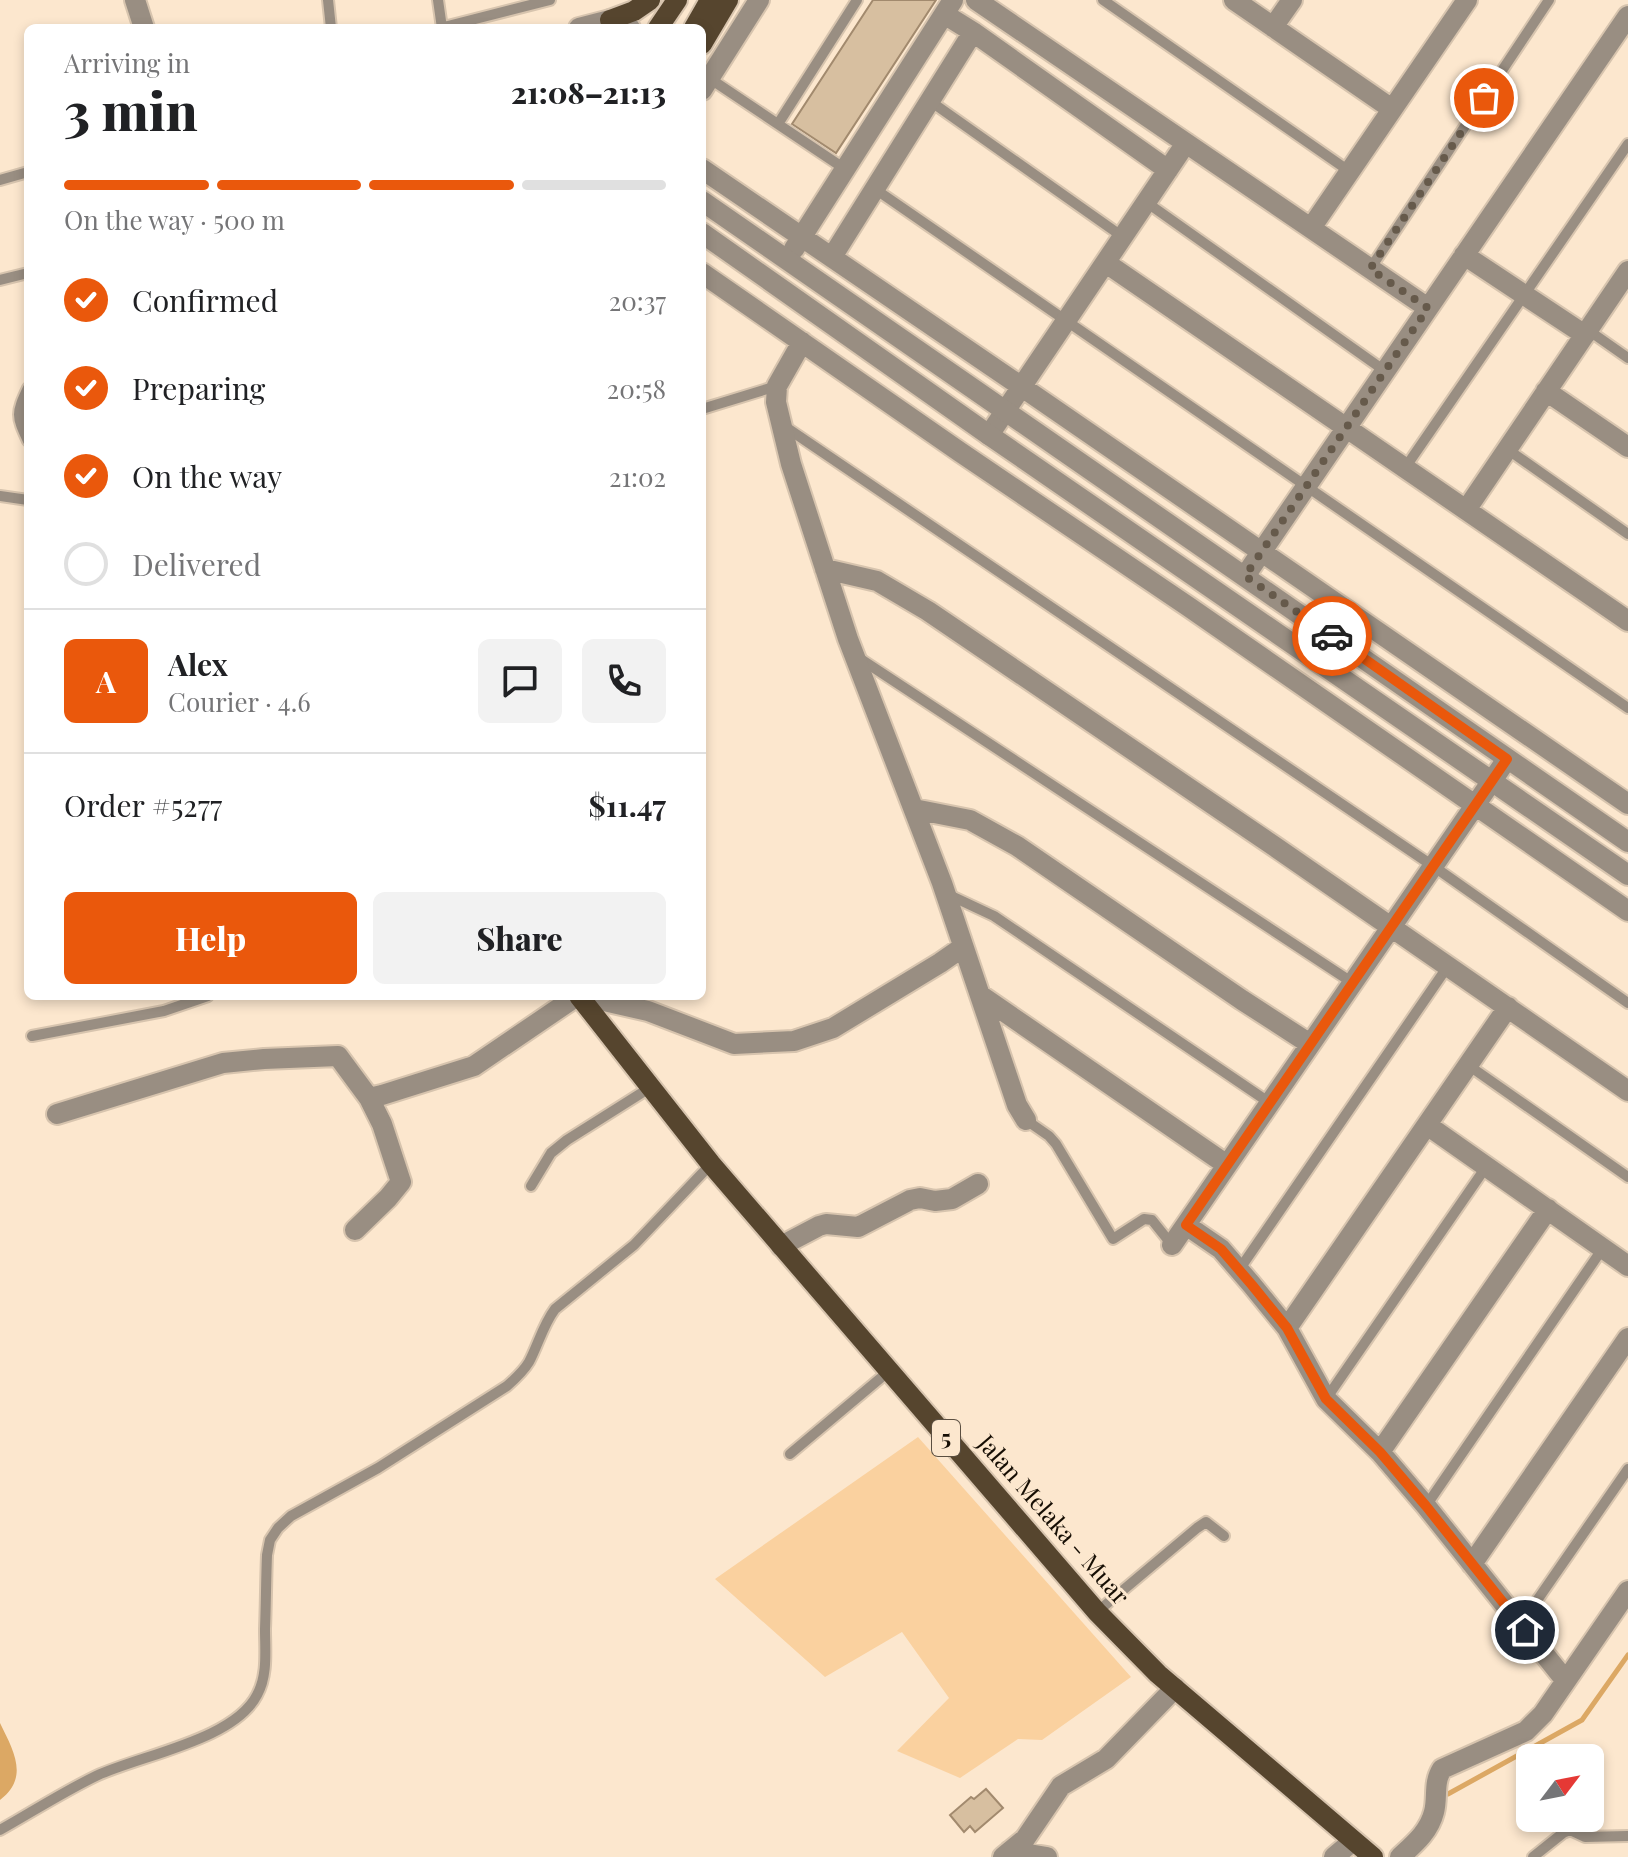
<!DOCTYPE html>
<html lang="en">
<head>
<meta charset="utf-8">
<style>
	:root { --surface:#fff; --page:#f2f2f2; --text:#202124; --muted:#757577; --line:#e0e0e0; --accent:#ea580c }
	body { margin:0; font-family:"Playfair Display",serif; background:var(--page); color:var(--text); height:100vh; display:flex; flex-direction:column; font-size:30px; white-space:nowrap }
	* { box-sizing:border-box; margin:0 }
	p { font-size:26px; color:var(--muted) }
	.icon { flex:none; width:44px; height:44px; fill:none; stroke:currentColor; stroke-width:2; stroke-linecap:round; stroke-linejoin:round }
	.map { position:relative; flex:1; overflow:hidden }
	.side { position:absolute; left:24px; top:24px; width:682px; height:976px; display:flex; flex-direction:column; background:var(--surface); border-radius:12px; box-shadow:0 4px 12px #0003 }
	.side>* { flex:none }
	.needle { width:52px; rotate:58deg }
	.fabs { position:absolute; left:1516px; top:1744px; display:grid; gap:16px }
	.fabs a { display:grid; place-items:center; width:88px; height:88px; border-radius:12px; background:var(--surface); box-shadow:0 4px 12px #0003; font-size:40px }
	.pin { position:absolute; display:grid; place-items:center; width:68px; height:68px; color:#fff; margin:-34px; border:4px solid #fff; border-radius:50%; box-shadow:0 2px 8px #0007 }
	.courier { position:absolute; display:grid; place-items:center; width:80px; height:80px; margin:-40px; border:6px solid #ea580c; border-radius:50%; background:#fff; color:#222; box-shadow:0 2px 10px #0007 }
	.headline em { font-style:normal; font-weight:800 }
	.headline div { display:flex; flex-direction:column-reverse }
	.headline { display:flex; align-items:center; justify-content:space-between; height:136px; padding:0 40px }
	h1 { font-size:52px; font-weight:800; line-height:60px }
	.bar { display:grid; grid-template-columns:repeat(4,1fr); gap:12px 8px; align-content:center; height:96px; padding:0 40px }
	.bar i { height:10px; border-radius:6px; background:var(--line) }
	.bar .on { background:var(--accent) }
	.bar p { grid-column:span 4 }
	.line { display:flex; align-items:center; gap:20px; padding:0 40px; border-top:2px solid var(--line) }
	.line div { flex:1 }
	.round { display:grid; place-items:center; flex:none; width:84px; height:84px; border-radius:12px; background:var(--page) }
	ol { padding:0 40px; list-style:none }
	li { display:flex; align-items:center; gap:24px; height:88px }
	li p { margin-inline-start:auto }
	li .icon { padding:8px; border-radius:50%; background:var(--accent); color:#fff; stroke-width:4 }
	li:last-child { color:var(--muted) }
	li i { width:44px; height:44px; border:4px solid var(--line); border-radius:50% }
	.action { display:flex; gap:16px; margin-top:auto; padding:16px 40px }
	.action a { flex:1; height:92px; border-radius:12px; background:var(--accent); color:#fff; font-size:32px; font-weight:800; line-height:92px; text-align:center }
	.action a+a { background:var(--page); color:var(--text) }
	.map>svg:first-child { display:block }
	.green { fill:#fad19f }
	.water { fill:#dca864 }
	.lines { fill:none; stroke-linecap:round; stroke-linejoin:round }
	.stream { stroke:#dca864; stroke-width:5 }
	.building { fill:#d7bfa0; stroke:#a28a6e; stroke-width:2 }
	.service-casing { stroke:#d7c4ae; stroke-width:14 }
	.minor-casing { stroke:#d7c4ae; stroke-width:24 }
	.tertiary-casing { stroke:#d7c4ae; stroke-width:24 }
	.primary-casing { stroke:#d7c4ae; stroke-width:24 }
	.service { stroke:#998e82; stroke-width:10 }
	.minor { stroke:#998e82; stroke-width:20 }
	.tertiary { stroke:#998e82; stroke-width:20 }
	.primary { stroke:#56452e; stroke-width:20 }
	.done { stroke:#665a4b; stroke-width:8; stroke-dasharray:0 14.4 }
	.route { stroke:#ea580c; stroke-width:10 }
	.labels { text-anchor:middle; stroke-width:6; stroke-linejoin:round; paint-order:stroke }
	.shield { fill:#fce7ce; stroke:#5b4f41; stroke-width:2 }
	.shield-label { font-size:22px; font-weight:bold; fill:#160e04 }
	.street-label { font-size:24px; fill:#160e04; stroke:#fce7ce }
</style>
</head>
<body>
<div class="map">
<svg width="1628" height="1857" viewBox="0 0 1628 1857">
	<rect width="100%" height="100%" fill="#fce7ce"/>
	<path class="green" d="M918,1437L1131,1677L1042,1740L1018,1739L960,1778L897,1751L949,1698L902,1632L825,1677L715,1579Z"/>
	<path class="water" d="M0,1723C13,1750 30,1777 0,1800Z"/>
	<g class="lines">
		<path class="stream" d="M1448,1794L1582,1720L1628,1655"/>
	</g>
	<path class="building" d="M873,0H936L836,153L792,124Z
		M986,1789L1003,1808L975,1832L970,1826L964,1832L950,1815L971,1797L974,1799Z"/>
	<g class="lines">
		<defs>
			<path id="service" d="M328,0L331,28
				M438,0L442,28
				M1103,0L1349,171
				M440,28L550,0
				M709,78L845,169
				M930,101L1123,237
				M778,124L857,0
				M0,180L28,172
				M875,189L1628,708
				M1146,202L1385,371
				M1370,269L1549,0
				M0,280L28,273
				M1588,330L1628,358
				M28,388C16,413 16,416 28,441
				M702,409L777,386
				M784,426L1433,866L1628,1003
				M1507,449L1628,534
				M1405,468L1628,144
				M0,496L28,500
				M859,658L1353,983
				M947,894L994,916L1270,1103
				M32,1036L164,1011L208,996
				M1468,1065L1628,1177
				M1026,1120L1049,1136L1056,1144L1113,1239L1144,1219L1152,1220L1172,1245
				M531,1186L551,1153L567,1140L651,1087
				M1239,1270L1448,966
				M1326,1399L1486,1167
				M790,1454L889,1371
				M1426,1506L1603,1248
				M1097,1612L1197,1528L1206,1522L1224,1536
				M1520,1625L1628,1469
				M0,1830C32,1812 63,1792 96,1776C141,1755 234,1740 257,1695C268,1675 265,1651 265,1629C266,1604 266,1580 267,1555L270,1540L278,1528L291,1516L378,1468L507,1386C515,1379 523,1372 529,1362C538,1345 543,1325 555,1309L634,1245L711,1164
				M1533,1857L1563,1833L1570,1830L1585,1837L1628,1836"/>
			<path id="minor" d="M135,0L144,28
				M976,0L1428,308
				M1234,0L1392,109
				M944,14L973,32L1168,170
				M1273,27L1292,0
				M579,28L610,20L630,28
				M702,90L759,0
				M702,169L1022,387L1628,804
				M1311,228L1467,0
				M794,249L953,0
				M1464,255L1585,335
				M832,257L973,32
				M1106,263L1628,621
				M702,273L960,452L1189,607L1628,911
				M802,342L777,386L776,402L791,464L848,639L942,883L1017,1105L1026,1120
				M1546,391L1628,447
				M989,435L1186,143
				M1466,510L1628,271
				M825,569L877,581L928,611L1274,846L1628,1091
				M1245,576L1628,16
				M914,809L970,820L1017,846L1242,1000L1310,1044
				M980,995L1227,1165
				M582,996L648,1011L734,1044L794,1041L833,1028L940,963L963,947
				M57,1114L223,1063L264,1059L338,1056L369,1098L382,1095L474,1066L577,996
				M1427,1125L1628,1266
				M1186,1225L1221,1249L1252,1285L1287,1328L1326,1399L1380,1452L1426,1506L1565,1680
				M355,1230L388,1198L401,1182L382,1124L369,1098
				M1172,1245L1507,759
				M781,1246L819,1226L826,1224L858,1227L910,1200L920,1198L935,1201L952,1199L978,1184
				M1287,1328L1508,1007
				M1380,1452L1548,1209
				M1472,1564L1628,1338
				M1010,1851L1047,1857
				M1003,1857L1025,1839L1061,1786L1106,1759L1175,1688
				M1334,1857L1353,1841
				M1400,1857C1414,1844 1429,1832 1434,1812C1438,1797 1433,1783 1442,1769L1526,1731L1543,1714L1628,1591"/>
			<path id="tertiary" d="M702,201L1628,842
				M702,233L989,435L1628,875"/>
			<path id="primary" d="M616,28L610,20L634,11L650,0
				M658,28L677,0
				M694,28L710,0
				M702,44L728,0
				M579,996L711,1164L1097,1612L1158,1674L1373,1857"/>
		</defs>
		<use href="#service" class="service-casing"/>
		<use href="#minor" class="minor-casing"/>
		<use href="#tertiary" class="tertiary-casing"/>
		<use href="#primary" class="primary-casing"/>
		<use href="#service" class="service"/>
		<use href="#minor" class="minor"/>
		<use href="#tertiary" class="tertiary"/>
		<use href="#primary" class="primary"/>
	</g>
	<g class="lines">
		<path class="done" d="M1332,636L1245,576L1428,308L1370,269L1484,98"/>
		<path class="route" d="M1332,636L1507,759L1186,1225L1221,1249L1252,1285L1287,1328L1326,1399L1380,1452L1426,1506L1525,1630"/>
	</g>
	<g class="labels">
		<rect class="shield" x="932" y="1420" width="28" height="36" rx="6"/>
		<g class="shield-label">
			<text x="946" y="1446">5</text>
		</g>
		<g class="street-label">
			<text transform="translate(1053 1520) rotate(49)" y="8">Jalan Melaka - Muar</text>
		</g>
	</g>
</svg>
<div class="fabs">
<a><svg class="needle" viewBox="-14 -14 28 28"><path d="M0-13l5 13h-10z" fill="#e53935"/><path d="M0 13l5-13h-10z" fill="#757577"/></svg></a>
</div>
<div class="pin" style="left:1484px;top:98px;background:#ea580c"><svg class="icon" aria-label="bag" viewBox="0 0 24 24"><path d="M5 8h14l-1 12H6zM9 8a3 3 0 0 1 6 0"/></svg></div>
<div class="pin" style="left:1525px;top:1630px;background:#1f2937"><svg class="icon" aria-label="home" viewBox="0 0 24 24"><path d="M3 11l9-7 9 7M6 9v11h12V9"/></svg></div>
<div class="courier" style="left:1332px;top:636px"><svg class="icon" aria-label="car" viewBox="0 0 24 24"><path d="M5 17H2v-5l4-1 3-4h7l3 4 3 1v5h-3M9 17h6M6 11h13"/><circle cx="7" cy="17" r="2"/><circle cx="17" cy="17" r="2"/></svg></div>
<section class="side">
<div class="headline"><div><h1>3 min</h1><p>Arriving in</p></div><em>21:08–21:13</em></div>
<div class="bar"><i class="on"></i><i class="on"></i><i class="on"></i><i></i><p>On the way · 500 m</p></div>
<ol>
<li><svg class="icon" aria-label="check" viewBox="0 0 24 24"><path d="M5 12l5 5 9-10"/></svg>Confirmed<p>20:37</p></li>
<li><svg class="icon" aria-label="check" viewBox="0 0 24 24"><path d="M5 12l5 5 9-10"/></svg>Preparing<p>20:58</p></li>
<li><svg class="icon" aria-label="check" viewBox="0 0 24 24"><path d="M5 12l5 5 9-10"/></svg>On the way<p>21:02</p></li>
<li><i></i>Delivered</li>
</ol>
<div class="line" style="height:144px"><b class="round" style="background:var(--accent);color:#fff">A</b><div><b>Alex</b><p>Courier · 4.6</p></div><a class="round"><svg class="icon" aria-label="chat" viewBox="0 0 24 24"><path d="M4 5h16v11H9l-5 4z"/></svg></a><a class="round"><svg class="icon" aria-label="phone" viewBox="0 0 24 24"><path d="M5 4h4l2 5-3 2q2 4 5 5l2-3 5 2v4C11 20 4 13 5 4z"/></svg></a></div>
<div class="line" style="height:104px"><div>Order #5277</div><b>$11.47</b></div>
<div class="action"><a>Help</a><a>Share</a></div>
</section>
</div>
</body>
</html>
